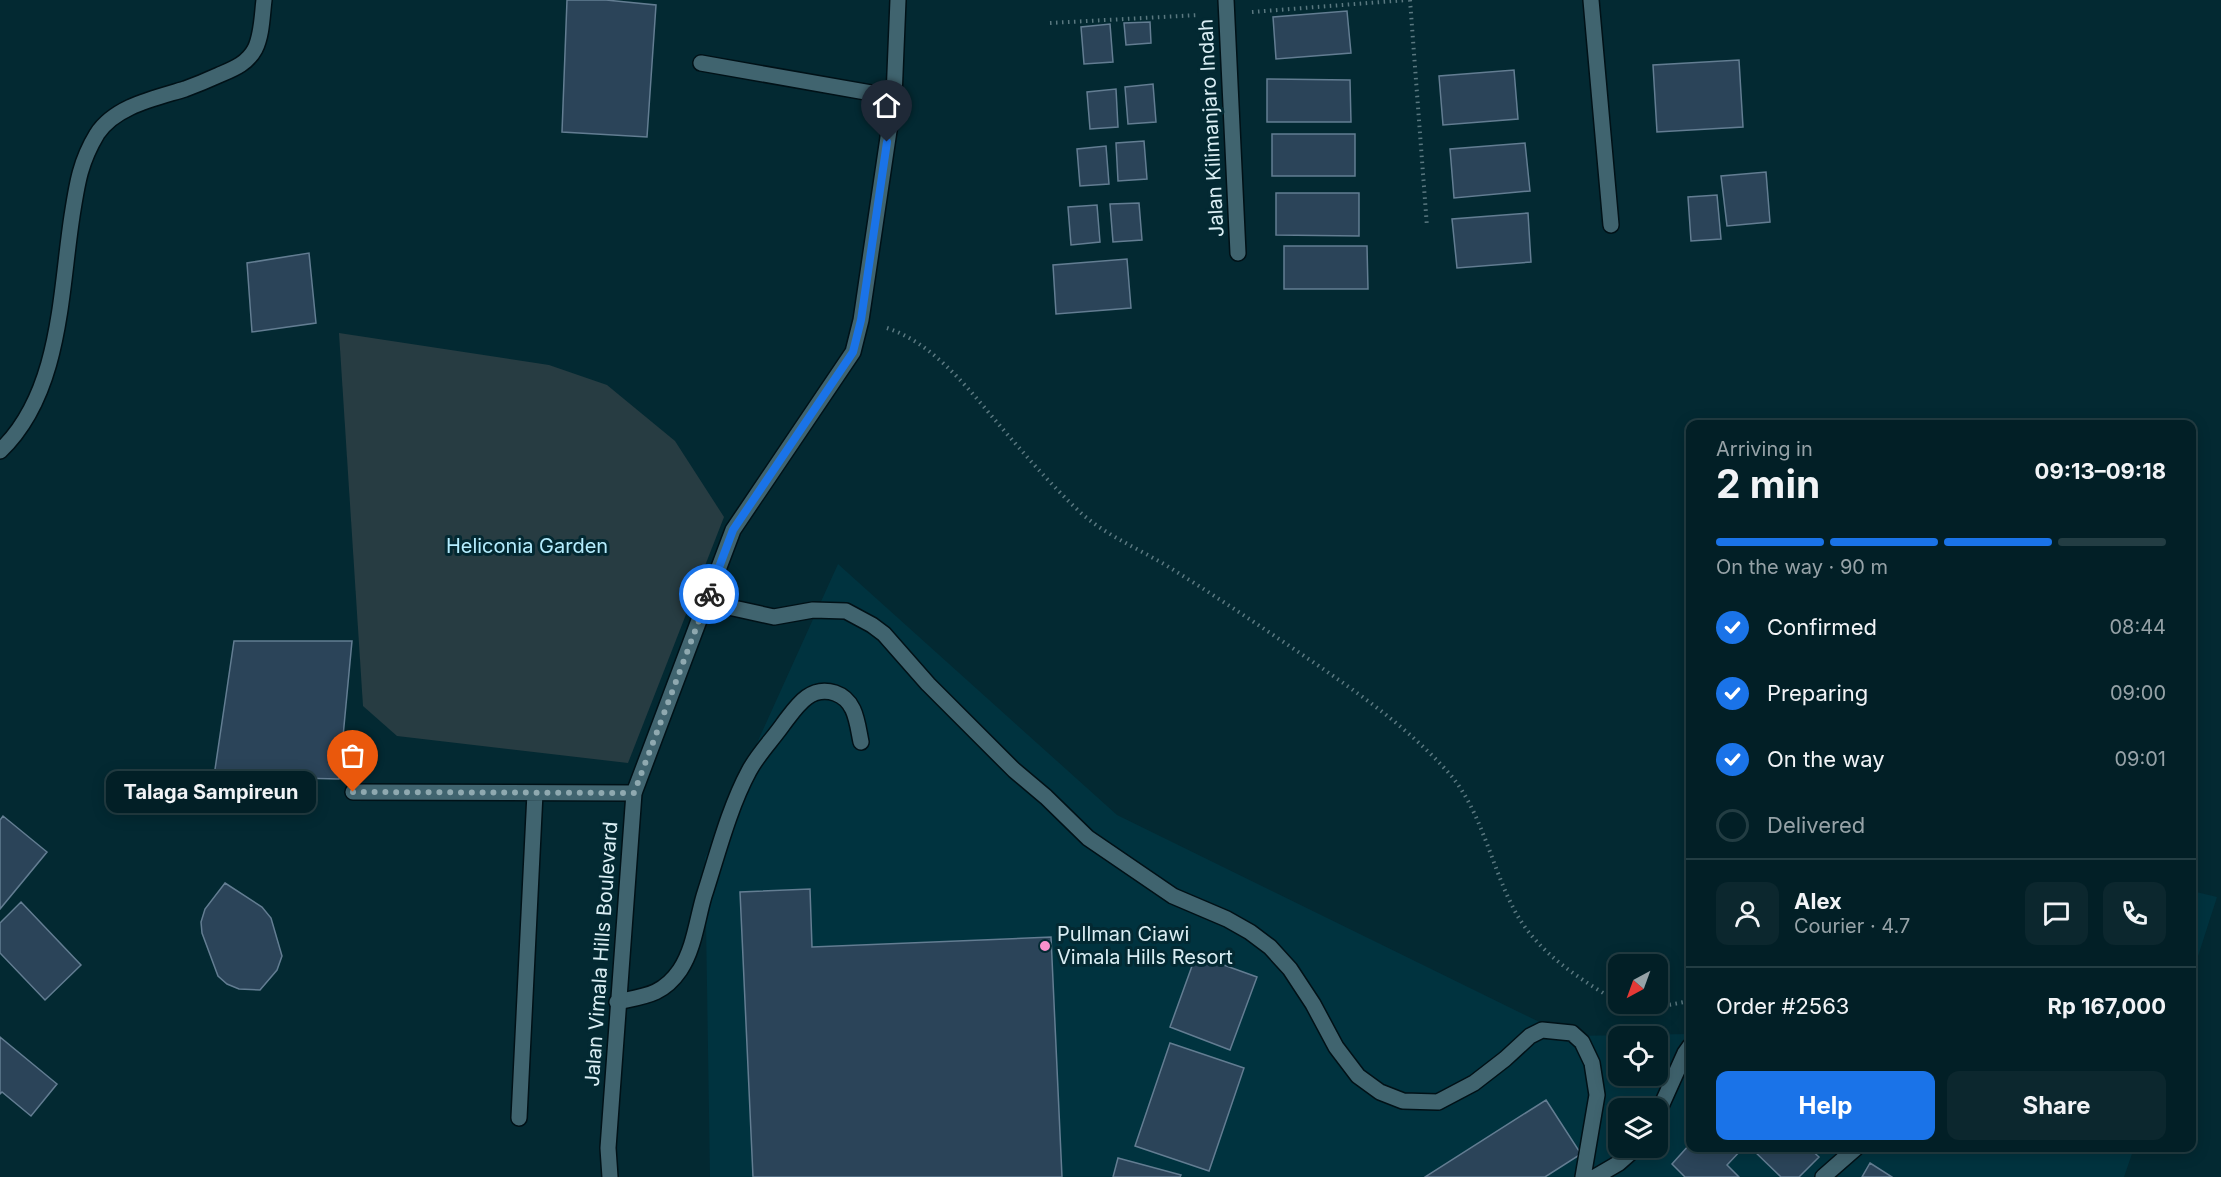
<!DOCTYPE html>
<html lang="en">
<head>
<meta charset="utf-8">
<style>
	:root { --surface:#021f26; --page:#0c272e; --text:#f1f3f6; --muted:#96a2a7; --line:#233d43; --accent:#1a73e8 }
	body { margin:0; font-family:Inter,sans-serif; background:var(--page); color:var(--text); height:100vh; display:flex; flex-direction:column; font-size:22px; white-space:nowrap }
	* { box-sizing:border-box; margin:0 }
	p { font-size:20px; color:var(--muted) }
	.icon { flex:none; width:33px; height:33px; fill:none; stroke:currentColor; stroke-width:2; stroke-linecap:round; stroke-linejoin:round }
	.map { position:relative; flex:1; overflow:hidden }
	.sheet { position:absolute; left:1686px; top:420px; width:510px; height:732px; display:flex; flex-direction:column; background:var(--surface); border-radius:12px; box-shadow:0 3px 15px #0003,0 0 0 2px var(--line) }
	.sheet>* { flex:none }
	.needle { width:39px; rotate:221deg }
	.controls { position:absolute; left:1608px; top:954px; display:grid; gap:12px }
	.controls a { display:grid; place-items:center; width:60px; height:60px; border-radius:12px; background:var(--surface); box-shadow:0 3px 15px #0003,0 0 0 2px var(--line); font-size:30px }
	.pin { position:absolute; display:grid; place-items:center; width:51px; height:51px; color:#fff; margin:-62px -26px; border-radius:50% 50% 50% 0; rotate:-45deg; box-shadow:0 0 6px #0007 }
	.pin .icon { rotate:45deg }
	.courier { position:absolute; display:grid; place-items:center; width:60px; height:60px; margin:-30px; border:4px solid #1a73e8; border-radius:50%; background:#fff; color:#222; box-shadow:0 2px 8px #0007 }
	.bubble { position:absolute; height:42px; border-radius:12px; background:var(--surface); box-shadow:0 3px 15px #0003,0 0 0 2px var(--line); font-size:20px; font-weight:700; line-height:42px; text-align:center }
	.head em { font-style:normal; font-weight:700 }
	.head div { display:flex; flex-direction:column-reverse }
	.head { display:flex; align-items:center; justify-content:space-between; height:102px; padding:0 30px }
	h1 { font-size:39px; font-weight:700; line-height:45px }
	.bar { display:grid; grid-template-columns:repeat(4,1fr); gap:9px 6px; align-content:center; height:72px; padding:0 30px }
	.bar i { height:8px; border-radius:4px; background:var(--line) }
	.bar .active { background:var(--accent) }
	.bar p { grid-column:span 4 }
	.line { display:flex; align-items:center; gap:15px; padding:0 30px; border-top:2px solid var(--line) }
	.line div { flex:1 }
	.round { display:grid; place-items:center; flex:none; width:63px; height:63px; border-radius:12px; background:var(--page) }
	ol { padding:0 30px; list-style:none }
	li { display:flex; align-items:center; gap:18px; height:66px }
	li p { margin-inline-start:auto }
	li .icon { padding:6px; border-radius:50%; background:var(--accent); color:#fff; stroke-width:4 }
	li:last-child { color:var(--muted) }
	li i { width:33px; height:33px; border:3px solid var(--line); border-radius:50% }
	.action { display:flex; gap:12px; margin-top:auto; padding:12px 30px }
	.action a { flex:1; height:69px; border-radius:12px; background:var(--accent); color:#fff; font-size:24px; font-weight:700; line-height:69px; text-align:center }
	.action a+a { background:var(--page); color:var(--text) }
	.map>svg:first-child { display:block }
	.built { fill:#00333f; fill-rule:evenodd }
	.green { fill:#273c42 }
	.building { fill:#2b4459; stroke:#637d92; stroke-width:1.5 }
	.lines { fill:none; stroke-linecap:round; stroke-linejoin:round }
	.lane-casing { stroke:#001117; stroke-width:18 }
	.street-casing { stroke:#001117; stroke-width:18 }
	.path { stroke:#5a7880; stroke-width:4; stroke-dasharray:1.5 4.5; stroke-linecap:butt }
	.lane { stroke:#40646f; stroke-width:15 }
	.street { stroke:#40646f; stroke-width:15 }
	.done { stroke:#8fa9b0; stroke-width:6; stroke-dasharray:0 10.8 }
	.route { stroke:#1a73e8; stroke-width:8 }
	.poi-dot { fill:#f890cb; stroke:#032932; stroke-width:2 }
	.labels { text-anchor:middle; stroke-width:6; stroke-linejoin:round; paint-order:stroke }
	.street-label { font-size:20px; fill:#daeef4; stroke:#032932 }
	.park-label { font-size:20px; fill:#b5edfe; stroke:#032932 }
	.poi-label { font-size:20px; fill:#daeef4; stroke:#032932; text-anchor:start }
</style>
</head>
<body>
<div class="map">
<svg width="2221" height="1177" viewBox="0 0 2221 1177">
	<rect width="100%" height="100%" fill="#032932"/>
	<path class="built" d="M838,564L1117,815L1568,1036L1690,1034V1148H2134L2124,1177H710L705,858ZM1618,1036H1658V1076H1618ZM1618,1108H1658V1148H1618Z
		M2192,891L2217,897L2192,975Z"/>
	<path class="green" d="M339,333L549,365L607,385L675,441L724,517L628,763L397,736L363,706Z"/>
	<path class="building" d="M567,0H606L656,5L647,137L562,132Z
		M1347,11L1351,53L1276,59L1273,17Z
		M1150,22L1151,43L1126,45L1124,23Z
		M1110,24L1113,62L1084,64L1081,27Z
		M1739,60L1743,127L1657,132L1653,65Z
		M1514,70L1518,119L1443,125L1439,76Z
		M1267,79L1350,80L1351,122H1267Z
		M1153,84L1156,122L1128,124L1125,87Z
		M1116,89L1118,127L1090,129L1087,92Z
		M1272,134H1355V176H1272Z
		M1144,141L1147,179L1118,181L1116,143Z
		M1525,143L1530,191L1454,198L1450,149Z
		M1106,146L1109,184L1080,186L1077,149Z
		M1766,172L1770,222L1727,226L1721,176Z
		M1276,193H1359V236L1276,235Z
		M1717,195L1721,239L1691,241L1688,197Z
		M1139,203L1142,240L1113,242L1110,204Z
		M1097,205L1100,242L1071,245L1068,207Z
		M1528,213L1531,262L1457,268L1452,219Z
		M1284,246H1367L1368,289H1284Z
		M309,253L316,323L252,332L247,263Z
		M1127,259L1131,308L1056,314L1053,265Z
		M234,641H352L339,779L214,776Z
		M3,816L47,852L0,909V820Z
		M225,883L262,907L271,918L282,956L277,970L260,990L239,989L227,984L218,976L202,933L201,922L205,909Z
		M810,889L812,947L1051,937L1062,1177H753L740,892Z
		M21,902L81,965L45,1000L0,953V923Z
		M1196,955L1257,977L1230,1050L1170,1027Z
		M0,1037L57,1084L31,1116L2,1092L0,1094Z
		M1170,1043L1244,1068L1209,1171L1135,1146Z
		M1546,1100L1581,1154L1545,1177H1425Z
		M1690,1144V1148H1743L1727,1165L1739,1177H1685L1672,1164Z
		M1751,1148H1809L1819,1157L1799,1177H1781Z
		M1118,1158L1181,1175L1180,1177H1113Z
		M1870,1163L1892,1177H1862Z"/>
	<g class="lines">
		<defs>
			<path id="lane" d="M701,63L894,97
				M0,451C61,393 60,294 72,216C77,184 80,162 97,134C115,106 156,98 185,89C196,85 208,80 219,75C233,69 247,64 255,49C262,35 262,16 264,0
				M706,602L774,617L813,610L846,611L872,625L884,634L928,684L1014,770L1046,797L1088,838L1173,896L1227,919L1250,932L1270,947L1290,969L1313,1004L1336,1047L1358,1076L1380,1092L1403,1101L1438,1102L1474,1083L1505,1059L1530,1036L1542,1030L1572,1033L1582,1042L1592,1063L1597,1095L1583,1177
				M353,792L634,793
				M617,1002C645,996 663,995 680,970C694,949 697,920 704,896C717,856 729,808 749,771C758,754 773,739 784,723C797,706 810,685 835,693C856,700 857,723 861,742
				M1658,1113L1685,1053L1690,1046
				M519,1118L535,793
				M1595,1177L1619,1163L1636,1148
				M1823,1177L1856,1148"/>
			<path id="street" d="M1226,0L1238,253
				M1591,0L1611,225
				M610,1177L608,1148L634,793L733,530L853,352L861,320L894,97L898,0"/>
		</defs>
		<use href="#lane" class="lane-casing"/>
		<use href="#street" class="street-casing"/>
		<path class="path" d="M1410,0L1427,227
			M1252,12L1407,0
			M1050,23L1199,15
			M887,328C935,344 969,390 1001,427C1027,457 1052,486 1081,513C1108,537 1142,550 1172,569C1220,599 1266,630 1313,662C1361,695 1408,728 1447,771C1482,809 1491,868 1516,913C1538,953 1580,979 1618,1002
			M1622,1004C1645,1011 1667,1005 1690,1001"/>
		<use href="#lane" class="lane"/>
		<use href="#street" class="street"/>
	</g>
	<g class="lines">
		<path class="done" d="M353,792L634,793L709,594"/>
		<path class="route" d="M709,594L733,530L853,352L861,320L887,142"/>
	</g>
	<circle class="poi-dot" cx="1045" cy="946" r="6"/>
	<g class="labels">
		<g class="street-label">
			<text transform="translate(1211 128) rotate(-93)" y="7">Jalan Kilimanjaro Indah</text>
			<text transform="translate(601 954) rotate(-86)" y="7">Jalan Vimala Hills Boulevard</text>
		</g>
		<g class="park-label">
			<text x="527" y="553">Heliconia Garden</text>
		</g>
		<g class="poi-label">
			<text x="1057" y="941">Pullman Ciawi<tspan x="1057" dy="23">Vimala Hills Resort</tspan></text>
		</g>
	</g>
</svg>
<div class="controls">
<a><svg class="needle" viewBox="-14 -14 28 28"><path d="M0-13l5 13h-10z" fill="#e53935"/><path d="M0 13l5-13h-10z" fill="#96a2a7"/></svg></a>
<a><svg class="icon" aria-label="locate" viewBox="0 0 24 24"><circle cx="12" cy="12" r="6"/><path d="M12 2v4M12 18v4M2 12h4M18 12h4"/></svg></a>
<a><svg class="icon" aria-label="layers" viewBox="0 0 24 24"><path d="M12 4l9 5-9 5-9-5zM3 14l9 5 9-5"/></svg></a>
</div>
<div class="pin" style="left:353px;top:792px;background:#ea580c"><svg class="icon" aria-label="bag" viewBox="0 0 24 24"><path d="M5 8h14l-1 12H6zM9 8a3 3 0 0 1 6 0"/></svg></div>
<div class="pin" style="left:887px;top:142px;background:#1f2937"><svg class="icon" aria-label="home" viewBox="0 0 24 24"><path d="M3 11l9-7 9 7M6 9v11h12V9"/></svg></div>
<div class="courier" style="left:709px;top:594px"><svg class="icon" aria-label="bike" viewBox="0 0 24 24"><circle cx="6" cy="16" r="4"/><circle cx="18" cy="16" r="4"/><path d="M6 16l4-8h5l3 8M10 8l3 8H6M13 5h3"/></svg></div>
<div class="bubble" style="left:106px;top:771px;width:210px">Talaga Sampireun</div>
<section class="sheet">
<div class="head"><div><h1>2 min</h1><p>Arriving in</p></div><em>09:13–09:18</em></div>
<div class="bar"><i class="active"></i><i class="active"></i><i class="active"></i><i></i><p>On the way · 90 m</p></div>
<ol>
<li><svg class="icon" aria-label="check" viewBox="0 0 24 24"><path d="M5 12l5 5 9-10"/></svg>Confirmed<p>08:44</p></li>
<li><svg class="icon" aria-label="check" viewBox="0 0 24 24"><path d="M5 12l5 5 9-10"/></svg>Preparing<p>09:00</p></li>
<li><svg class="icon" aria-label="check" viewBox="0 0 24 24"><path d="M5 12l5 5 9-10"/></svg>On the way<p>09:01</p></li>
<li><i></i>Delivered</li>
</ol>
<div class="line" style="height:108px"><a class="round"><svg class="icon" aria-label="person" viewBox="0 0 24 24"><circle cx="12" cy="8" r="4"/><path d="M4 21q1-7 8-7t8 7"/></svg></a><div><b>Alex</b><p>Courier · 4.7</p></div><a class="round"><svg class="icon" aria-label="chat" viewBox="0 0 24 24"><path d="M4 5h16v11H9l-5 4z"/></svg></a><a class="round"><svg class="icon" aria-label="phone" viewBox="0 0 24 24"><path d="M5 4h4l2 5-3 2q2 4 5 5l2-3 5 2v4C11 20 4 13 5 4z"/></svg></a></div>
<div class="line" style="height:78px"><div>Order #2563</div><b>Rp 167,000</b></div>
<div class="action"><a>Help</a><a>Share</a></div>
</section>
</div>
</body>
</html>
